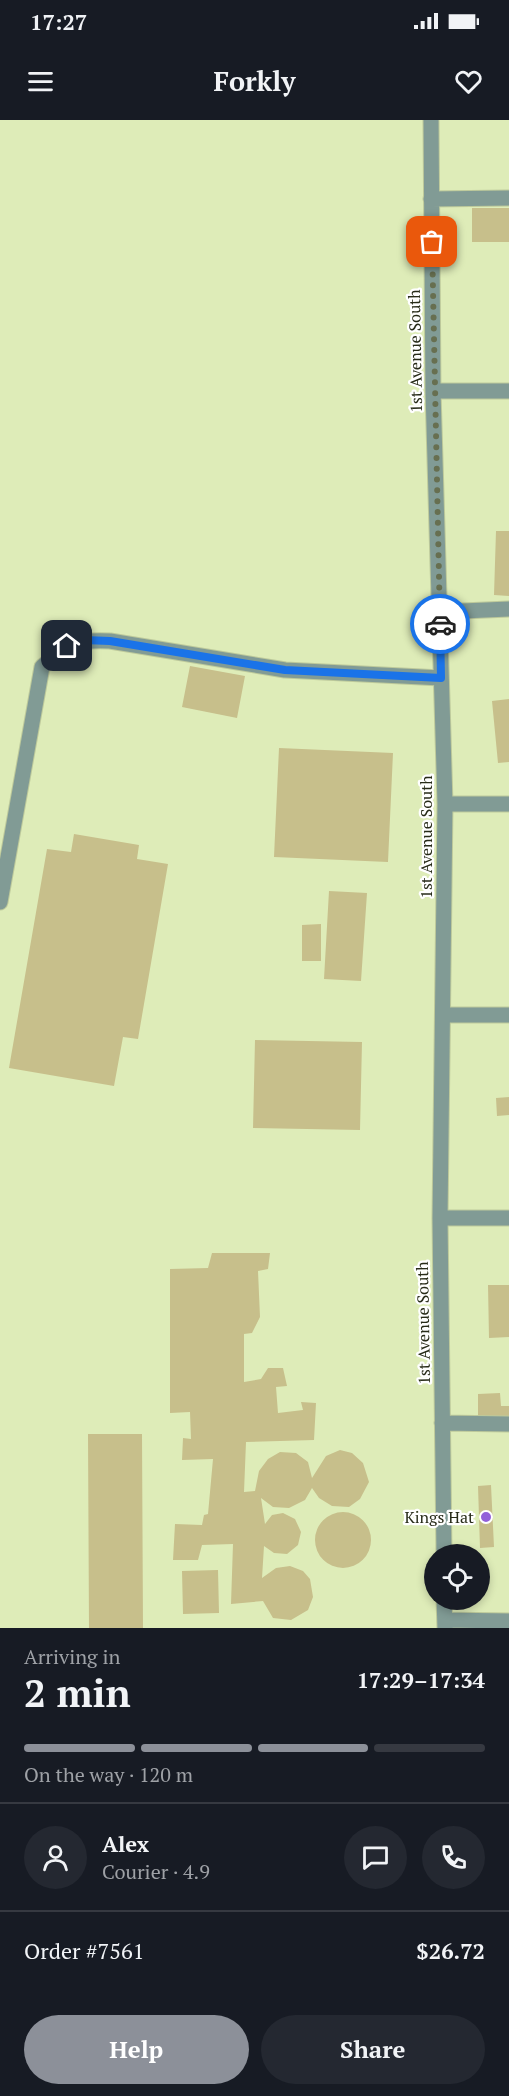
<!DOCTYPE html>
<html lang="en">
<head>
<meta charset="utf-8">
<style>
	:root { --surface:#171b24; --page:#242831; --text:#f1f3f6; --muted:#9ea1a6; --line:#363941; --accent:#8c9099 }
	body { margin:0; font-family:"PT Serif",serif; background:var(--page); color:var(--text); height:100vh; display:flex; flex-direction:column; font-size:22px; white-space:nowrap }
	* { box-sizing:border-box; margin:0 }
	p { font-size:20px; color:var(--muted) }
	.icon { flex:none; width:33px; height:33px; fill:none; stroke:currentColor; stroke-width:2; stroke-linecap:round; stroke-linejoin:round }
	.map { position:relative; height:1508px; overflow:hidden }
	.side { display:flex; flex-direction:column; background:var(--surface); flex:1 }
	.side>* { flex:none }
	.controls { position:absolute; left:424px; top:1424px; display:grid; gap:12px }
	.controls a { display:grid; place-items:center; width:66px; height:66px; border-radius:50%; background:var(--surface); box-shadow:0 3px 9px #0003; font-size:30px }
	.pin { position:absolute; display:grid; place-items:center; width:51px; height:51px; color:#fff; margin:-26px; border-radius:12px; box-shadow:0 3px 9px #0006 }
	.courier { position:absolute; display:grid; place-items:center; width:60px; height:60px; margin:-30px; border:4px solid #1a73e8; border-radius:50%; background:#fff; color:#222; box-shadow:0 2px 8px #0007 }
	.summary em { font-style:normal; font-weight:700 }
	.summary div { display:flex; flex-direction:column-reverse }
	.summary { display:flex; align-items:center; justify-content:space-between; height:102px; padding:0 24px }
	h1 { font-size:39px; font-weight:700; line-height:45px }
	.bar { display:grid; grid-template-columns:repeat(4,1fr); gap:9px 6px; align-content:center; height:72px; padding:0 24px }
	.bar i { height:8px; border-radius:4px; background:var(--line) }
	.bar .current { background:var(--accent) }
	.bar p { grid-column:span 4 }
	.line { display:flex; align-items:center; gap:15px; padding:0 24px; border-top:2px solid var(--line) }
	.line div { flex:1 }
	.round { display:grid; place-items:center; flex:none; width:63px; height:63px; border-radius:32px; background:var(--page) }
	.button { display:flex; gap:12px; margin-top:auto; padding:12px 24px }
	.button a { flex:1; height:69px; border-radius:36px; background:var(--accent); color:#fff; font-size:24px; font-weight:700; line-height:69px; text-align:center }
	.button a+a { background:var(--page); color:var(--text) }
	.status { display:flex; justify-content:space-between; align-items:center; height:42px; padding:0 30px; background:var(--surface); direction:ltr }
	.status svg { height:16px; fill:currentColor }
	header { display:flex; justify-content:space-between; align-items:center; height:78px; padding:0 24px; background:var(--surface); font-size:27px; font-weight:700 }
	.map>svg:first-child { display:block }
	.building { fill:#c7bf8b }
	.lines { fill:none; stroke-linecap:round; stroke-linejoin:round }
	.minor-casing { stroke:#bdc99b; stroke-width:17 }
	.minor { stroke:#819b95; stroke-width:15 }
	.done { stroke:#676f50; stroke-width:6; stroke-dasharray:0 10.8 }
	.route { stroke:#1a73e8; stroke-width:8 }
	.poi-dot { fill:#9260d9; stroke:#fff; stroke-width:2 }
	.labels { text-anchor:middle; stroke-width:4.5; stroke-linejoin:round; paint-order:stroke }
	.street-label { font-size:16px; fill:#272b18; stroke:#fff }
	.poi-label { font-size:16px; fill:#272b18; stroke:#fff; text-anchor:end }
</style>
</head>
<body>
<div class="status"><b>17:27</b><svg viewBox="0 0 49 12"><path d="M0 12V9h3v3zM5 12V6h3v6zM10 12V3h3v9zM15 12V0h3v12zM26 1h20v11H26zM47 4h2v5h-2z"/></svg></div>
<header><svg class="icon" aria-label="menu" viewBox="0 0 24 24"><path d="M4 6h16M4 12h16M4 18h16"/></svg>Forkly<svg class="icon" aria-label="heart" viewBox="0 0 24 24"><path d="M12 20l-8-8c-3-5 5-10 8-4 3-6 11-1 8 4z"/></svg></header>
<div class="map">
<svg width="509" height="1508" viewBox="0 0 509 1508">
	<rect width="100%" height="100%" fill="#deecb8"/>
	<path class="building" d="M472,88H509V122H472Z
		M496,411H509V476L494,475Z
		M190,546L245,556L237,598L182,587Z
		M509,579V642L498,643L492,581Z
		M279,628L393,633L388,742L274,737Z
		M74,714L139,725L137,739L168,744L138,919L123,917L114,966L9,948L47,729L71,732Z
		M329,771L367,773L361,861L324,859Z
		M321,804V841H302V805Z
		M255,920L362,922L360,1010L253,1008Z
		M509,977V995L497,996L496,978Z
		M212,1133H270L268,1149L258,1151L260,1197L252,1213L244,1214V1262L261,1259L268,1248H283L287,1266L276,1267L278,1293L303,1290L301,1282L316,1283L314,1320L246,1322L244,1372L255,1371L259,1351L268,1339L280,1332L296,1333L308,1342L312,1358L326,1336L340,1330L352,1333L363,1343L369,1362L360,1379L349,1387L332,1386L319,1378L312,1368L305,1380L289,1388L273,1387L261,1378L265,1404L272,1395L283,1393L295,1399L301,1412L298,1425L287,1434L274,1433L264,1426L262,1458L276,1448L290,1446L303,1451L310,1459L313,1477L308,1490L291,1500L273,1498L263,1481L231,1484L233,1424L202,1425L198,1440H173L175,1404L202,1405L204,1395L208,1394L213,1339L182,1340L183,1318L191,1319L190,1292L170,1293V1149L208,1148Z
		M488,1165H509V1217L489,1218Z
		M500,1273L501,1286H509V1296L478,1298V1274Z
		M88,1314H142L143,1508H89Z
		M491,1365L494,1427L480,1428L478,1366Z
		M315 1420a28 28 0 1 1 56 0a28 28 0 1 1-56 0Z
		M218,1450L219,1493L183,1494L182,1451Z"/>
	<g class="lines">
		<defs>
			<path id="minor" d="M431,0L433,271L445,684L440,1098L444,1434
				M431,79L509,78
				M433,271H509
				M439,492L509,489
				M445,684H509
				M0,782L42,547C68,525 75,519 110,521L285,550L441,558
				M443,895H509
				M440,1098H509
				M442,1303L509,1304
				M444,1479L445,1508
				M445,1500L509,1501"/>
		</defs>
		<use href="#minor" class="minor-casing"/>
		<use href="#minor" class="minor"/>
	</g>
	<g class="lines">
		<path class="done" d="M432,122L440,504"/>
		<path class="route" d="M67,526L84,520L110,521L285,550L441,558L440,504"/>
	</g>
	<circle class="poi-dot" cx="486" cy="1397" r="6"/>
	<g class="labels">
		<g class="street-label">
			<text transform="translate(415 231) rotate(-91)" y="6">1st Avenue South</text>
			<text transform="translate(426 717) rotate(-90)" y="6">1st Avenue South</text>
			<text transform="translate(423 1203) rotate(-91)" y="6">1st Avenue South</text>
		</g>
		<g class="poi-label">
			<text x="474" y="1403">Kings Hat</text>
		</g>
	</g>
</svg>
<div class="controls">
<a><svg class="icon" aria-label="locate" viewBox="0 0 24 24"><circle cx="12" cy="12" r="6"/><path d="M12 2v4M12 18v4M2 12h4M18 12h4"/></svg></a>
</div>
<div class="pin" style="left:432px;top:122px;background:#ea580c"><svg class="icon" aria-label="bag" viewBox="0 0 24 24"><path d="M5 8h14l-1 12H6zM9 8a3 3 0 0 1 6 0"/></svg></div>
<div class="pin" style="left:67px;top:526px;background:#1f2937"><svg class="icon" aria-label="home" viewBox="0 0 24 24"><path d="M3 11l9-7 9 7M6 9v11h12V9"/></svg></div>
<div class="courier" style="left:440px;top:504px"><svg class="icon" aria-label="car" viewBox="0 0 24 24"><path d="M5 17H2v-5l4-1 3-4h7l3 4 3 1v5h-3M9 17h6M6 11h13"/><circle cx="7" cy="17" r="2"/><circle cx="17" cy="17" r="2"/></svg></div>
</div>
<section class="side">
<div class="summary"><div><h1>2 min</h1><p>Arriving in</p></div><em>17:29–17:34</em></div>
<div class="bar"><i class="current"></i><i class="current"></i><i class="current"></i><i></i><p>On the way · 120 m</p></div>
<div class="line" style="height:108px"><a class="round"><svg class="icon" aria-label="person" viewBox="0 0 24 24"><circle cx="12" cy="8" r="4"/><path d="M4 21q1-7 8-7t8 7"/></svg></a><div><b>Alex</b><p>Courier · 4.9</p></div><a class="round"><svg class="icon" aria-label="chat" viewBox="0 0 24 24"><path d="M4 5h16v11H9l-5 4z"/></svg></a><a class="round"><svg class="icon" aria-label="phone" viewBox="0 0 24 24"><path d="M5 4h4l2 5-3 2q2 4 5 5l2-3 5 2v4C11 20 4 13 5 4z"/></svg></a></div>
<div class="line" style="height:78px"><div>Order #7561</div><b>$26.72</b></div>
<div class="button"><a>Help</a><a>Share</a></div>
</section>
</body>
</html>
